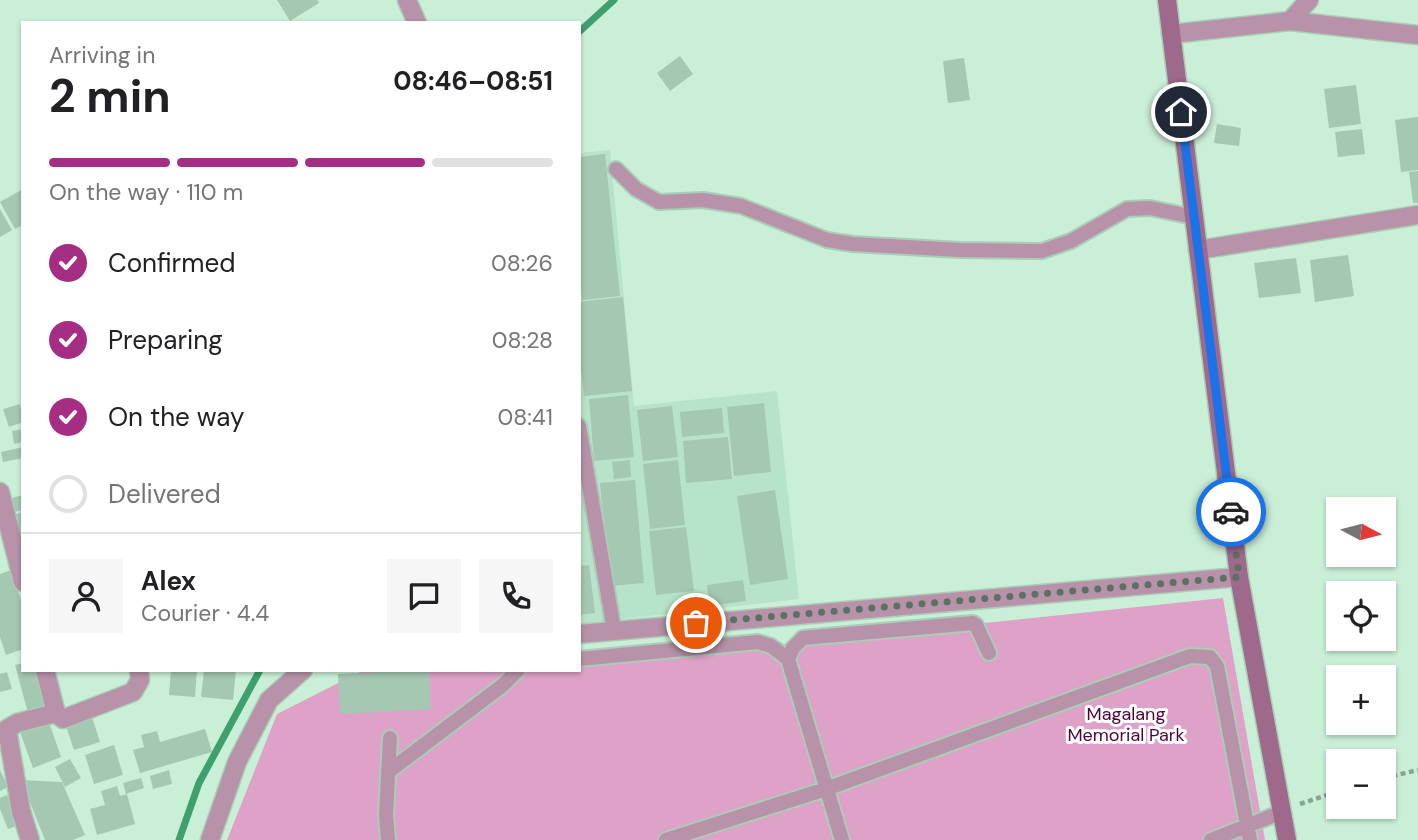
<!DOCTYPE html>
<html lang="en">
<head>
<meta charset="utf-8">
<style>
	:root { --surface:#fff; --page:#f6f6f6; --text:#202124; --muted:#757577; --line:#e0e0e0; --accent:#a62d84 }
	body { margin:0; font-family:"DM Sans",sans-serif; background:var(--page); color:var(--text); height:100vh; display:flex; flex-direction:column; font-size:26px; white-space:nowrap }
	* { box-sizing:border-box; margin:0 }
	p { font-size:23px; color:var(--muted) }
	.icon { flex:none; width:38px; height:38px; fill:none; stroke:currentColor; stroke-width:2; stroke-linecap:round; stroke-linejoin:round }
	.map { position:relative; flex:1; overflow:hidden }
	.side { position:absolute; left:21px; top:21px; width:560px; height:651px; display:flex; flex-direction:column; background:var(--surface); border-radius:0px; box-shadow:0 2px 5px #0004 }
	.side>* { flex:none }
	.needle { width:46px; rotate:97deg }
	.controls { position:absolute; left:1326px; top:497px; display:grid; gap:14px }
	.controls a { display:grid; place-items:center; width:70px; height:70px; border-radius:0px; background:var(--surface); box-shadow:0 2px 5px #0004; font-size:35px }
	.pin { position:absolute; display:grid; place-items:center; width:60px; height:60px; color:#fff; margin:-30px; border:4px solid #fff; border-radius:50%; box-shadow:0 2px 7px #0007 }
	.courier { position:absolute; display:grid; place-items:center; width:70px; height:70px; margin:-35px; border:5px solid #1a73e8; border-radius:50%; background:#fff; color:#222; box-shadow:0 2px 9px #0007 }
	.head em { font-style:normal; font-weight:700 }
	.head div { display:flex; flex-direction:column-reverse }
	.head { display:flex; align-items:center; justify-content:space-between; height:119px; padding:0 28px }
	h1 { font-size:46px; font-weight:700; line-height:52px }
	.bar { display:grid; grid-template-columns:repeat(4,1fr); gap:10px 7px; align-content:center; height:84px; padding:0 28px }
	.bar i { height:9px; border-radius:5px; background:var(--line) }
	.bar .active { background:var(--accent) }
	.bar p { grid-column:span 4 }
	.line { display:flex; align-items:center; gap:18px; padding:0 28px; border-top:2px solid var(--line) }
	.line div { flex:1 }
	.round { display:grid; place-items:center; flex:none; width:74px; height:74px; border-radius:0px; background:var(--page) }
	ol { padding:0 28px; list-style:none }
	li { display:flex; align-items:center; gap:21px; height:77px }
	li p { margin-inline-start:auto }
	li .icon { padding:7px; border-radius:50%; background:var(--accent); color:#fff; stroke-width:4 }
	li:last-child { color:var(--muted) }
	li i { width:38px; height:38px; border:4px solid var(--line); border-radius:50% }
	.map>svg:first-child { display:block }
	.built { fill:#b7e4c8 }
	.green { fill:#dea1c7 }
	.lines { fill:none; stroke-linecap:round; stroke-linejoin:round }
	.stream { stroke:#3da06d; stroke-width:7 }
	.building { fill:#a4c8b1 }
	.lane-casing { stroke:#abccb7; stroke-width:18 }
	.street-casing { stroke:#abccb7; stroke-width:21 }
	.secondary-casing { stroke:#abccb7; stroke-width:21 }
	.path { stroke:#88a492; stroke-width:4.5; stroke-dasharray:5 3.5; stroke-linecap:butt }
	.lane { stroke:#b792a8; stroke-width:14 }
	.street { stroke:#b792a8; stroke-width:18 }
	.secondary { stroke:#9f698b; stroke-width:18 }
	.done { stroke:#5b7163; stroke-width:7; stroke-dasharray:0 12.6 }
	.route { stroke:#1a73e8; stroke-width:9 }
	.labels { text-anchor:middle; stroke-width:6; stroke-linejoin:round; paint-order:stroke }
	.park-label { font-size:18px; fill:#4d023b; stroke:#fff }
</style>
</head>
<body>
<div class="map">
<svg width="1418" height="840" viewBox="0 0 1418 840">
	<rect width="100%" height="100%" fill="#caefd7"/>
	<path class="built" d="M610,150L634,406L777,391L799,599L579,624V153Z"/>
	<path class="green" d="M1223,598L1265,840H227L277,714L364,670H579V657L701,653Z"/>
	<g class="lines">
		<path class="stream" d="M579,32L614,0
			M179,840L199,783L260,670"/>
	</g>
	<path class="building" d="M277,0H317L319,3L290,21Z
		M680,56L693,74L670,91L657,73Z
		M964,58L970,100L948,103L943,61Z
		M1356,85L1361,124L1329,128L1324,89Z
		M1418,117V170L1401,172L1395,120Z
		M1217,124L1241,128L1239,146L1214,143Z
		M1362,129L1365,154L1338,157L1335,132Z
		M605,154L620,296L582,300L579,274V157Z
		M1418,171V203H1413L1409,172Z
		M23,189V225L15,229L0,202Z
		M0,209L12,230L0,237Z
		M1348,255L1354,296L1315,302L1310,260Z
		M1296,258L1301,293L1259,298L1254,263Z
		M623,297L632,391L584,396L579,351V302Z
		M628,395L634,457L594,461L589,399Z
		M764,403L771,472L734,476L727,407Z
		M20,404L23,422L9,427L3,409Z
		M672,406L678,457L643,461L637,410Z
		M722,408L724,433L682,437L680,412Z
		M23,429V442L14,444L12,431Z
		M728,437L732,479L686,483L683,441Z
		M23,447V458L3,462L1,452Z
		M630,460L631,477L614,479L612,462Z
		M678,460L685,525L650,529L643,464Z
		M635,480L644,583L610,586L600,483Z
		M775,490L788,579L750,585L737,496Z
		M23,495V510L11,513L8,499Z
		M23,512V547L13,515Z
		M686,527L694,591L656,595L649,531Z
		M589,565L595,613L579,615V566Z
		M11,570L23,606V649L6,655L0,637V574Z
		M743,580L746,601L710,606L707,585Z
		M23,663V670H41L51,707L28,713L15,665Z
		M171,670H197L195,697L169,695Z
		M204,670H236L233,700L201,697Z
		M429,670L431,709L340,714L338,674Z
		M7,672L12,689L0,692V674Z
		M92,717L100,742L74,750L66,726Z
		M49,722L61,757L33,768L20,732Z
		M205,729L212,752L140,773L133,750L144,747L141,735L157,731L160,742Z
		M114,745L123,775L94,784L85,755Z
		M70,759L81,778L65,787L55,767Z
		M0,770L8,787L0,791Z
		M169,770L172,784L153,789L150,776Z
		M141,778L144,788L126,794L123,783Z
		M21,780L62,782L85,835L73,840H45Z
		M117,786L120,796L127,794L135,824L97,835L90,809L105,805L101,791Z
		M7,795L19,825L8,829L0,809V798Z"/>
	<g class="lines">
		<defs>
			<path id="lane" d="M616,169L636,189L659,202L703,200L741,206L827,240L853,244L960,250L1042,251L1071,241L1127,209L1150,208L1194,217
				M579,426L614,630
				M579,659L758,642L771,646L788,659L842,840
				M788,659L793,648L803,638L973,623L976,625L989,653
				M388,772L503,685L518,670
				M388,840L386,815L390,738
				M666,840L826,789L1190,656L1210,657L1217,666L1250,840
				M1211,840L1282,812"/>
			<path id="street" d="M407,0L417,23
				M1290,21L1309,0
				M1171,34L1290,21L1418,35
				M1198,250L1418,215
				M0,492L23,582
				M579,634L1239,577
				M45,670L56,713L63,719L133,692L140,680L139,670
				M30,840L21,811L7,729L17,723L56,713
				M210,840L237,762L269,700L303,670"/>
			<path id="secondary" d="M1167,0L1239,577L1287,840"/>
		</defs>
		<use href="#lane" class="lane-casing"/>
		<use href="#street" class="street-casing"/>
		<use href="#secondary" class="secondary-casing"/>
		<path class="path" d="M1384,778L1418,770
			M1300,804L1339,791"/>
		<use href="#lane" class="lane"/>
		<use href="#street" class="street"/>
		<use href="#secondary" class="secondary"/>
	</g>
	<g class="lines">
		<path class="done" d="M696,623L1239,577L1231,512"/>
		<path class="route" d="M1181,112L1231,512"/>
	</g>
	<g class="labels">
		<g class="park-label">
			<text x="1126" y="720">Magalang<tspan x="1126" dy="21">Memorial Park</tspan></text>
		</g>
	</g>
</svg>
<div class="controls">
<a><svg class="needle" viewBox="-14 -14 28 28"><path d="M0-13l5 13h-10z" fill="#e53935"/><path d="M0 13l5-13h-10z" fill="#757577"/></svg></a>
<a><svg class="icon" aria-label="locate" viewBox="0 0 24 24"><circle cx="12" cy="12" r="6"/><path d="M12 2v4M12 18v4M2 12h4M18 12h4"/></svg></a>
<a>+</a>
<a>−</a>
</div>
<div class="pin" style="left:696px;top:623px;background:#ea580c"><svg class="icon" aria-label="bag" viewBox="0 0 24 24"><path d="M5 8h14l-1 12H6zM9 8a3 3 0 0 1 6 0"/></svg></div>
<div class="pin" style="left:1181px;top:112px;background:#1f2937"><svg class="icon" aria-label="home" viewBox="0 0 24 24"><path d="M3 11l9-7 9 7M6 9v11h12V9"/></svg></div>
<div class="courier" style="left:1231px;top:512px"><svg class="icon" aria-label="car" viewBox="0 0 24 24"><path d="M5 17H2v-5l4-1 3-4h7l3 4 3 1v5h-3M9 17h6M6 11h13"/><circle cx="7" cy="17" r="2"/><circle cx="17" cy="17" r="2"/></svg></div>
<section class="side">
<div class="head"><div><h1>2 min</h1><p>Arriving in</p></div><em>08:46–08:51</em></div>
<div class="bar"><i class="active"></i><i class="active"></i><i class="active"></i><i></i><p>On the way · 110 m</p></div>
<ol>
<li><svg class="icon" aria-label="check" viewBox="0 0 24 24"><path d="M5 12l5 5 9-10"/></svg>Confirmed<p>08:26</p></li>
<li><svg class="icon" aria-label="check" viewBox="0 0 24 24"><path d="M5 12l5 5 9-10"/></svg>Preparing<p>08:28</p></li>
<li><svg class="icon" aria-label="check" viewBox="0 0 24 24"><path d="M5 12l5 5 9-10"/></svg>On the way<p>08:41</p></li>
<li><i></i>Delivered</li>
</ol>
<div class="line" style="height:126px"><a class="round"><svg class="icon" aria-label="person" viewBox="0 0 24 24"><circle cx="12" cy="8" r="4"/><path d="M4 21q1-7 8-7t8 7"/></svg></a><div><b>Alex</b><p>Courier · 4.4</p></div><a class="round"><svg class="icon" aria-label="chat" viewBox="0 0 24 24"><path d="M4 5h16v11H9l-5 4z"/></svg></a><a class="round"><svg class="icon" aria-label="phone" viewBox="0 0 24 24"><path d="M5 4h4l2 5-3 2q2 4 5 5l2-3 5 2v4C11 20 4 13 5 4z"/></svg></a></div>
</section>
</div>
</body>
</html>
